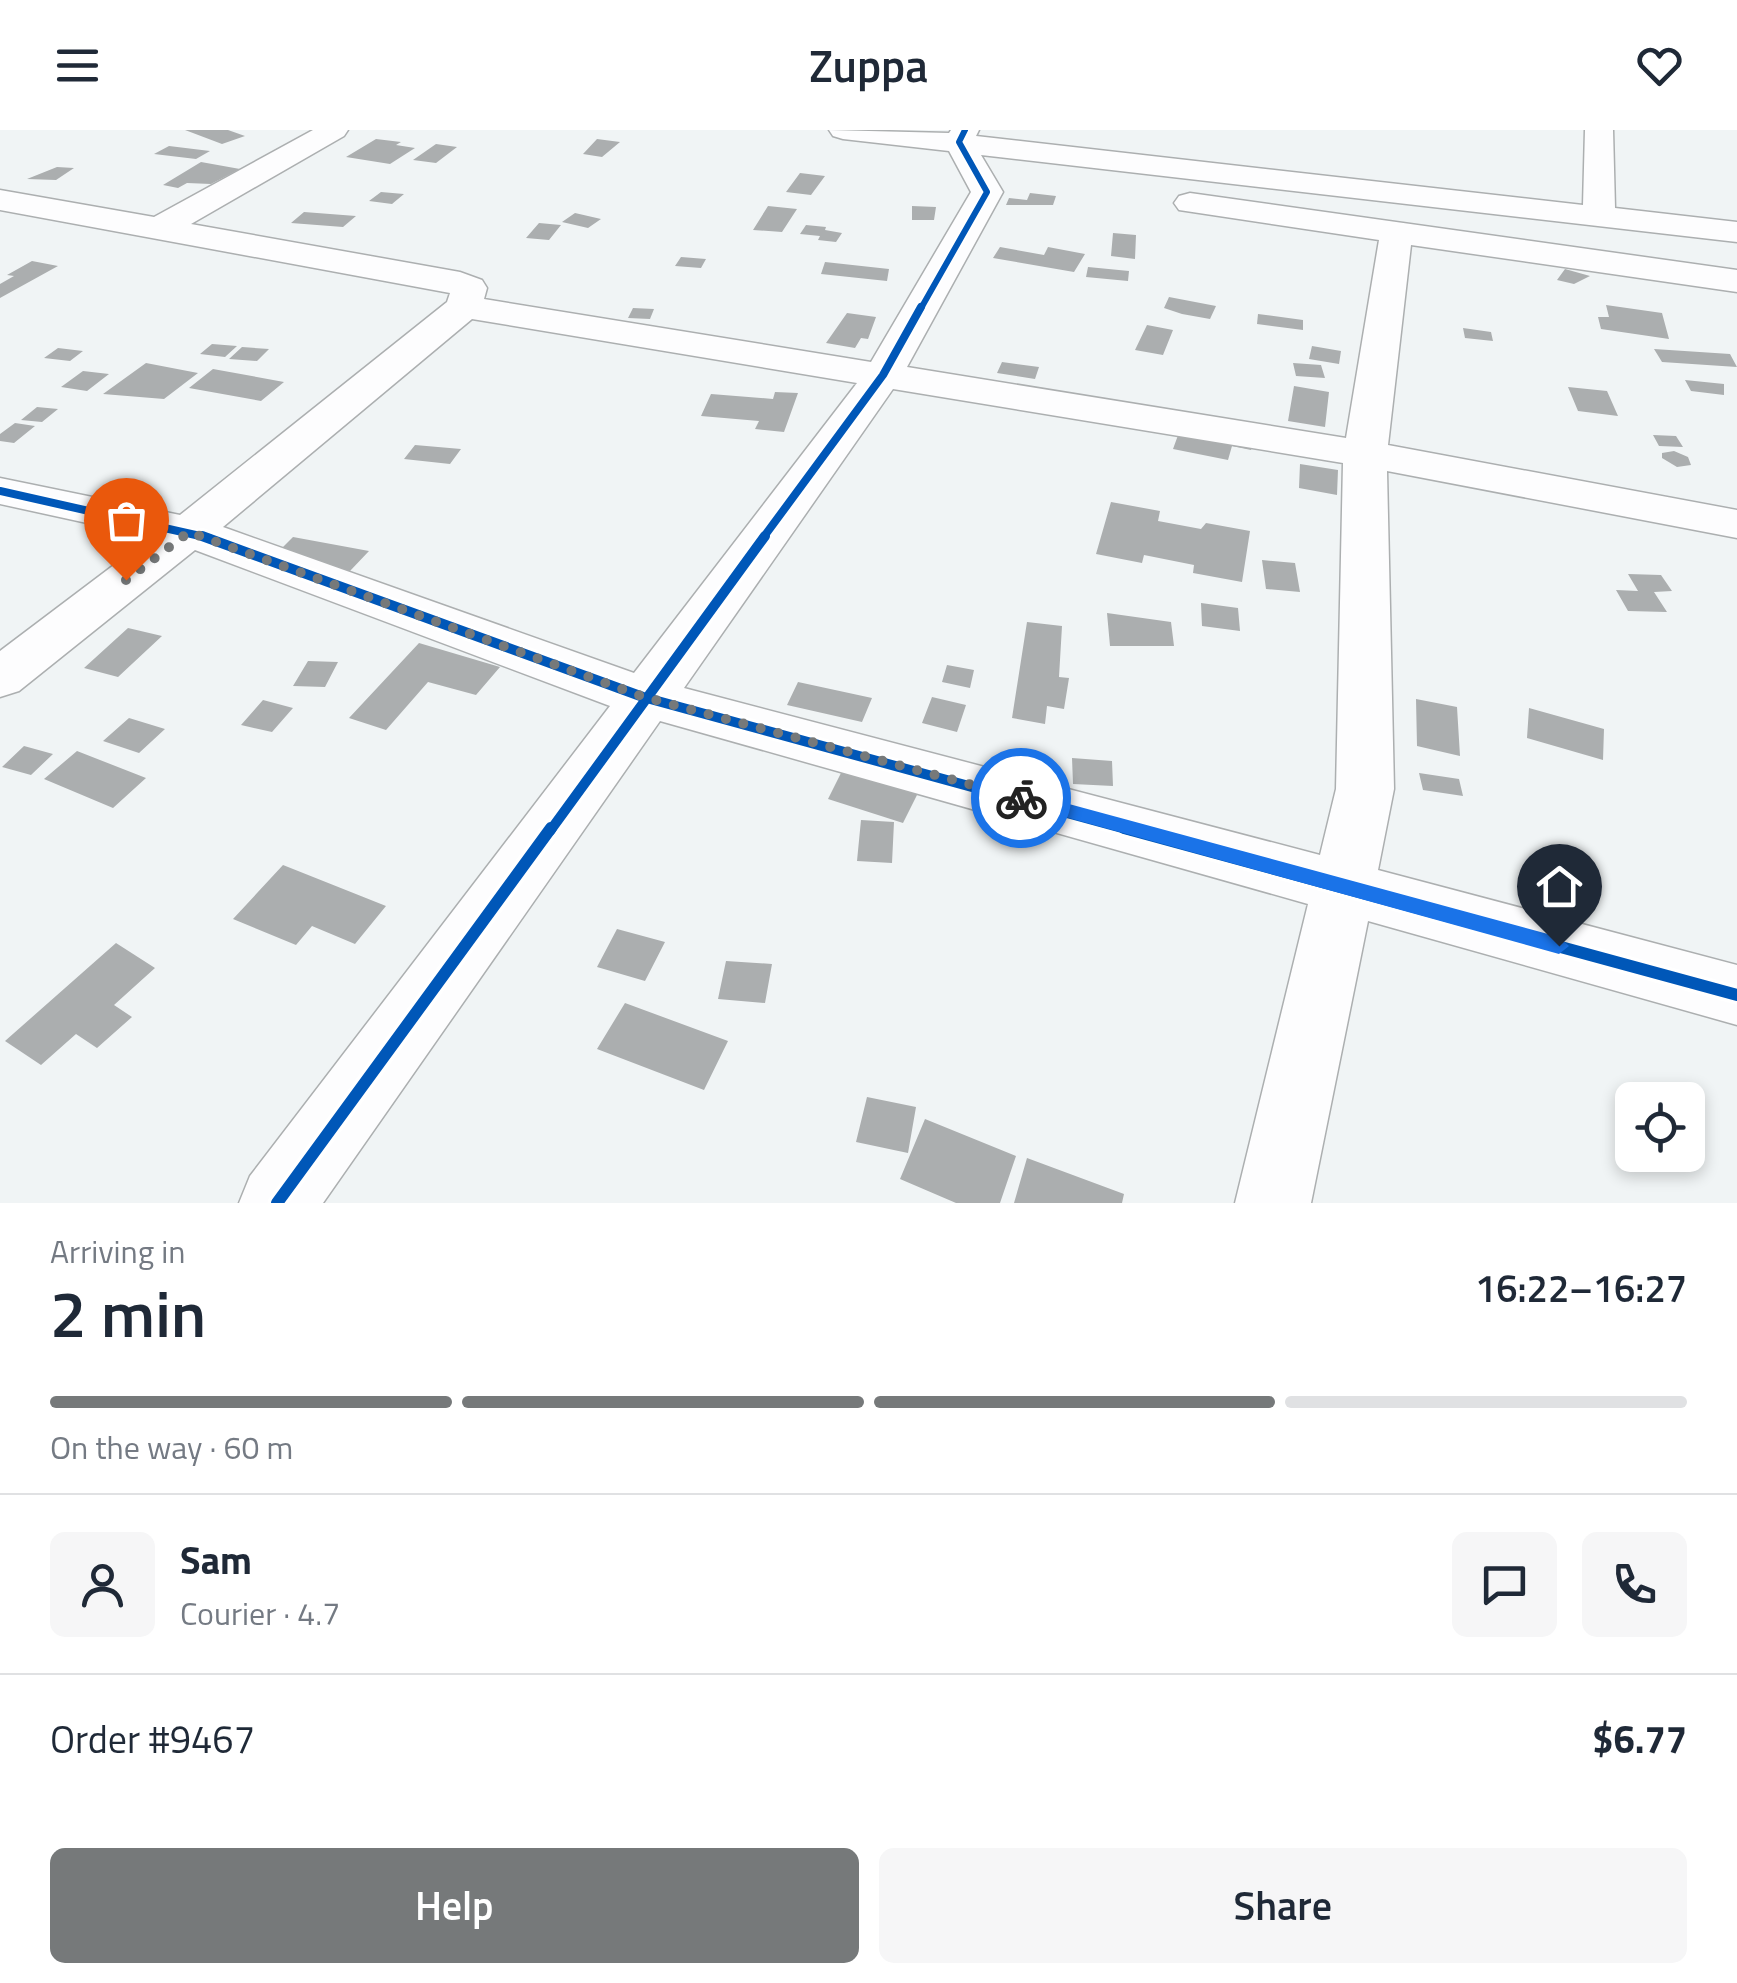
<!DOCTYPE html>
<html lang="en">
<head>
<meta charset="utf-8">
<style>
	:root { --surface:#fff; --page:#f6f6f7; --text:#1f2937; --muted:#747a83; --line:#e0e1e3; --accent:#76797a }
	body { margin:0; font-family:"Titillium Web",sans-serif; background:var(--page); color:var(--text); height:100vh; display:flex; flex-direction:column; font-size:38px; white-space:nowrap }
	* { box-sizing:border-box; margin:0 }
	p { font-size:32px; color:var(--muted) }
	.icon { flex:none; width:55px; height:55px; fill:none; stroke:currentColor; stroke-width:2; stroke-linecap:round; stroke-linejoin:round }
	.map { position:relative; height:1073px; overflow:hidden }
	.sheet { display:flex; flex-direction:column; background:var(--surface); flex:1 }
	.sheet>* { flex:none }
	.fabs { position:absolute; left:1615px; top:952px; display:grid; gap:20px }
	.fabs a { display:grid; place-items:center; width:90px; height:90px; border-radius:15px; background:var(--surface); box-shadow:0 5px 15px #0003; font-size:50px }
	.pin { position:absolute; display:grid; place-items:center; width:85px; height:85px; color:#fff; margin:-102px -42px; border-radius:50% 50% 50% 0; rotate:-45deg; box-shadow:0 0 10px #0007 }
	.pin .icon { rotate:45deg }
	.courier { position:absolute; display:grid; place-items:center; width:100px; height:100px; margin:-50px; border:8px solid #1a73e8; border-radius:50%; background:#fff; color:#222; box-shadow:0 2px 12px #0007 }
	.summary em { font-style:normal; font-weight:600 }
	.summary div { display:flex; flex-direction:column-reverse }
	.summary { display:flex; align-items:center; justify-content:space-between; height:170px; padding:0 50px }
	h1 { font-size:65px; font-weight:600; line-height:75px }
	.bar { display:grid; grid-template-columns:repeat(4,1fr); gap:15px 10px; align-content:center; height:120px; padding:0 50px }
	.bar i { height:12px; border-radius:8px; background:var(--line) }
	.bar .active { background:var(--accent) }
	.bar p { grid-column:span 4 }
	.line { display:flex; align-items:center; gap:25px; padding:0 50px; border-top:2px solid var(--line) }
	.line div { flex:1 }
	.round { display:grid; place-items:center; flex:none; width:105px; height:105px; border-radius:15px; background:var(--page) }
	.primary-button { display:flex; gap:20px; margin-top:auto; padding:20px 50px }
	.primary-button a { flex:1; height:115px; border-radius:15px; background:var(--accent); color:#fff; font-size:40px; font-weight:600; line-height:115px; text-align:center }
	.primary-button a+a { background:var(--page); color:var(--text) }
	header { display:flex; justify-content:space-between; align-items:center; height:130px; padding:0 50px; background:var(--surface); font-size:45px; font-weight:600 }
	.map>svg:first-child { display:block }
	.building { fill:#abaeaf }
	.lines { fill:none; stroke-linecap:round; stroke-linejoin:round }
	.minor-casing { stroke:#acafb0; stroke-width:3 }
	.minor { fill:#fdfdfe; fill-rule:evenodd }
	.cycleway-far3-casing { stroke:#fff; stroke-width:10 }
	.cycleway-far2-casing { stroke:#fff; stroke-width:12 }
	.cycleway-far1-casing { stroke:#fff; stroke-width:16 }
	.cycleway-casing { stroke:#fff; stroke-width:19 }
	.cycleway-far3 { stroke:#0057b8; stroke-width:6 }
	.cycleway-far2 { stroke:#0057b8; stroke-width:8 }
	.cycleway-far1 { stroke:#0057b8; stroke-width:10 }
	.cycleway { stroke:#0057b8; stroke-width:12 }
	.route { fill:#1a73e8 }
	.done { stroke:#76797a; stroke-width:10; stroke-dasharray:0 18 }
</style>
</head>
<body>
<header><svg class="icon" aria-label="menu" viewBox="0 0 24 24"><path d="M4 6h16M4 12h16M4 18h16"/></svg>Zuppa<svg class="icon" aria-label="heart" viewBox="0 0 24 24"><path d="M12 20l-8-8c-3-5 5-10 8-4 3-6 11-1 8 4z"/></svg></header>
<div class="map">
<svg width="1737" height="1073" viewBox="0 0 1737 1073">
	<rect width="100%" height="100%" fill="#f0f4f5"/>
	<path class="building" d="M185,0H228L245,6L222,14Z
		M376,9L401,12L396,15L415,18L390,34L346,27Z
		M597,9L620,12L602,27L583,24Z
		M436,14L457,17L436,33L413,30Z
		M169,16L210,21L196,29L154,24Z
		M201,32L240,39L211,54L187,53L178,58L163,55Z
		M57,37L74,38L56,50L27,49Z
		M800,43L825,46L811,65L786,62Z
		M381,62L404,64L392,74L369,71Z
		M1030,63L1056,66L1053,75H1006L1009,68L1027,70Z
		M768,76L797,79L782,102L753,100Z
		M912,76L936,77L934,90H912Z
		M304,82L356,86L343,97L291,93Z
		M575,83L601,89L588,98L562,92Z
		M539,93L561,95L549,110L526,108Z
		M806,95L826,97L825,100L842,103L836,112L818,110L820,106L800,104Z
		M1113,103L1136,105L1135,129L1111,126Z
		M1000,117L1044,125L1048,117L1085,124L1074,142L993,128Z
		M681,127L706,129L701,138L675,136Z
		M32,131L58,136L0,168V154L14,146L7,145Z
		M825,132L889,139L887,151L821,144Z
		M1088,137L1129,141L1128,151L1086,147Z
		M1565,139L1590,146L1574,154L1557,150Z
		M1169,167L1216,176L1210,189L1182,184L1164,178Z
		M1606,175L1662,183L1669,209L1601,199L1598,187H1609Z
		M633,178L654,179L650,189L628,188Z
		M847,183L876,187L868,209L861,208L855,218L826,213Z
		M1258,184L1303,190V200L1257,194Z
		M1147,195L1173,200L1163,225L1135,220Z
		M1463,198L1491,202L1493,211L1465,208Z
		M212,214L237,216L225,227L200,224Z
		M1312,216L1341,221L1339,234L1309,229Z
		M242,217L269,219L257,231L229,229Z
		M58,218L83,221L70,231L44,228Z
		M1654,219L1730,224L1737,237L1662,232Z
		M1002,232L1039,237L1035,249L997,243Z
		M146,233L198,243L164,269L103,264Z
		M1293,233L1321,235L1325,248L1296,246Z
		M213,239L284,252L261,271L189,258Z
		M83,241L109,244L87,261L61,257Z
		M1685,250L1724,254V265L1691,261Z
		M1294,256L1329,262L1325,297L1288,291Z
		M1568,257L1607,261L1618,286L1578,281Z
		M775,262L798,263L784,302L755,299L759,291L701,286L711,264L773,269Z
		M37,277L58,279L42,292L21,290Z
		M15,293L35,296L14,313L0,311V304Z
		M1181,297L1254,311L1251,320L1232,316L1228,330L1173,319Z
		M1653,305L1676,306L1683,317L1659,316Z
		M415,315L461,319L450,334L404,329Z
		M1674,321L1688,327L1691,335L1677,337L1662,328V323Z
		M1300,334L1338,340L1337,365L1299,358Z
		M1111,372L1160,381L1158,391L1201,399L1206,393L1250,401L1242,452L1193,443L1194,435L1144,425L1142,433L1096,424Z
		M293,407L369,421L350,441L274,426Z
		M1262,430L1295,433L1300,462L1266,459Z
		M1628,444L1661,445L1672,461L1654,462L1667,482L1628,481L1616,460L1638,461Z
		M1201,473L1238,478L1240,501L1202,496Z
		M1107,483L1171,492L1174,516H1110Z
		M1027,492L1062,496L1059,547L1069,548L1064,579L1047,576L1045,594L1012,588Z
		M128,498L162,506L118,547L84,538Z
		M419,513L500,537L476,565L428,552L386,600L349,588Z
		M308,531L338,532L325,557L293,556Z
		M947,535L974,540L970,558L942,552Z
		M798,552L872,568L862,592L787,575Z
		M932,567L966,575L957,602L922,593Z
		M1416,569L1457,577L1460,626L1417,616Z
		M263,570L293,578L272,602L241,595Z
		M1529,578L1604,599L1603,630L1527,608Z
		M129,588L165,599L139,623L103,611Z
		M24,616L53,624L31,645L2,637Z
		M77,621L146,648L113,678L44,649Z
		M1072,628L1112,631L1113,656L1073,654Z
		M845,635L920,659L903,693L828,669Z
		M1419,643L1459,649L1463,666L1423,660Z
		M861,690L894,692L892,733L857,731Z
		M283,735L386,776L355,814L312,796L296,815L233,789Z
		M617,799L665,812L645,851L597,837Z
		M116,813L155,838L114,875L132,887L97,918L76,904L41,935L5,911Z
		M726,831L772,834L765,873L718,869Z
		M625,873L728,911L704,960L597,919Z
		M867,967L916,977L908,1023L856,1012Z
		M925,989L1016,1026L1000,1073H956L900,1049Z
		M1027,1028L1124,1064L1122,1073H1014Z"/>
	<g class="lines">
		<defs>
			<path id="minor" d="M313,0H348L344,6L191,94L460,142L482,150L487,158L484,169L871,232L971,62L949,21L843,9L833,6L829,0L949,3L951,0H979L976,6L1583,75L1585,0H1613L1615,78L1737,92V112L981,25L1003,62L907,237L1346,308L1379,110L1179,80L1174,73L1179,66L1190,63L1737,140V162L1411,115L1388,315L1737,380V408L1387,341L1394,659L1378,740L1737,835V895L1368,791L1311,1073H1235L1308,774L660,591L323,1073H239L250,1046L610,576L195,420L19,561L0,567V521L151,407L0,374V348L180,385L447,172L450,163L0,80V60L154,87ZM472,189L857,253L634,543L223,397ZM893,259L1343,333L1336,659L1320,725L684,558Z"/>
		</defs>
		<use href="#minor" class="minor-casing"/>
		<use href="#minor" class="minor"/>
		<defs>
			<path id="cycleway-far3" d="M920,180L987,62L959,12L965,0"/>
			<path id="cycleway-far2" d="M0,361L209,408
				M763,408L883,245L921,177"/>
			<path id="cycleway-far1" d="M202,406L643,567L1133,701
				M550,701L765,406"/>
			<path id="cycleway" d="M1124,698L1737,865
				M277,1073L551,698"/>
		</defs>
		<use href="#cycleway-far3" class="cycleway-far3-casing"/>
		<use href="#cycleway-far2" class="cycleway-far2-casing"/>
		<use href="#cycleway-far1" class="cycleway-far1-casing"/>
		<use href="#cycleway" class="cycleway-casing"/>
		<use href="#cycleway-far3" class="cycleway-far3"/>
		<use href="#cycleway-far2" class="cycleway-far2"/>
		<use href="#cycleway-far1" class="cycleway-far1"/>
		<use href="#cycleway" class="cycleway"/>
	</g>
	<path class="route" d="M1021,661L1559,807L1569,816L1559,824L1015,673V663Z"/>
	<g class="lines">
		<path class="done" d="M126,450L189,402L644,567L1021,668"/>
	</g>
</svg>
<div class="fabs">
<a><svg class="icon" aria-label="locate" viewBox="0 0 24 24"><circle cx="12" cy="12" r="6"/><path d="M12 2v4M12 18v4M2 12h4M18 12h4"/></svg></a>
</div>
<div class="pin" style="left:126px;top:450px;background:#ea580c"><svg class="icon" aria-label="bag" viewBox="0 0 24 24"><path d="M5 8h14l-1 12H6zM9 8a3 3 0 0 1 6 0"/></svg></div>
<div class="pin" style="left:1559px;top:816px;background:#1f2937"><svg class="icon" aria-label="home" viewBox="0 0 24 24"><path d="M3 11l9-7 9 7M6 9v11h12V9"/></svg></div>
<div class="courier" style="left:1021px;top:668px"><svg class="icon" aria-label="bike" viewBox="0 0 24 24"><circle cx="6" cy="16" r="4"/><circle cx="18" cy="16" r="4"/><path d="M6 16l4-8h5l3 8M10 8l3 8H6M13 5h3"/></svg></div>
</div>
<section class="sheet">
<div class="summary"><div><h1>2 min</h1><p>Arriving in</p></div><em>16:22–16:27</em></div>
<div class="bar"><i class="active"></i><i class="active"></i><i class="active"></i><i></i><p>On the way · 60 m</p></div>
<div class="line" style="height:180px"><a class="round"><svg class="icon" aria-label="person" viewBox="0 0 24 24"><circle cx="12" cy="8" r="4"/><path d="M4 21q1-7 8-7t8 7"/></svg></a><div><b>Sam</b><p>Courier · 4.7</p></div><a class="round"><svg class="icon" aria-label="chat" viewBox="0 0 24 24"><path d="M4 5h16v11H9l-5 4z"/></svg></a><a class="round"><svg class="icon" aria-label="phone" viewBox="0 0 24 24"><path d="M5 4h4l2 5-3 2q2 4 5 5l2-3 5 2v4C11 20 4 13 5 4z"/></svg></a></div>
<div class="line" style="height:130px"><div>Order #9467</div><b>$6.77</b></div>
<div class="primary-button"><a>Help</a><a>Share</a></div>
</section>
</body>
</html>
